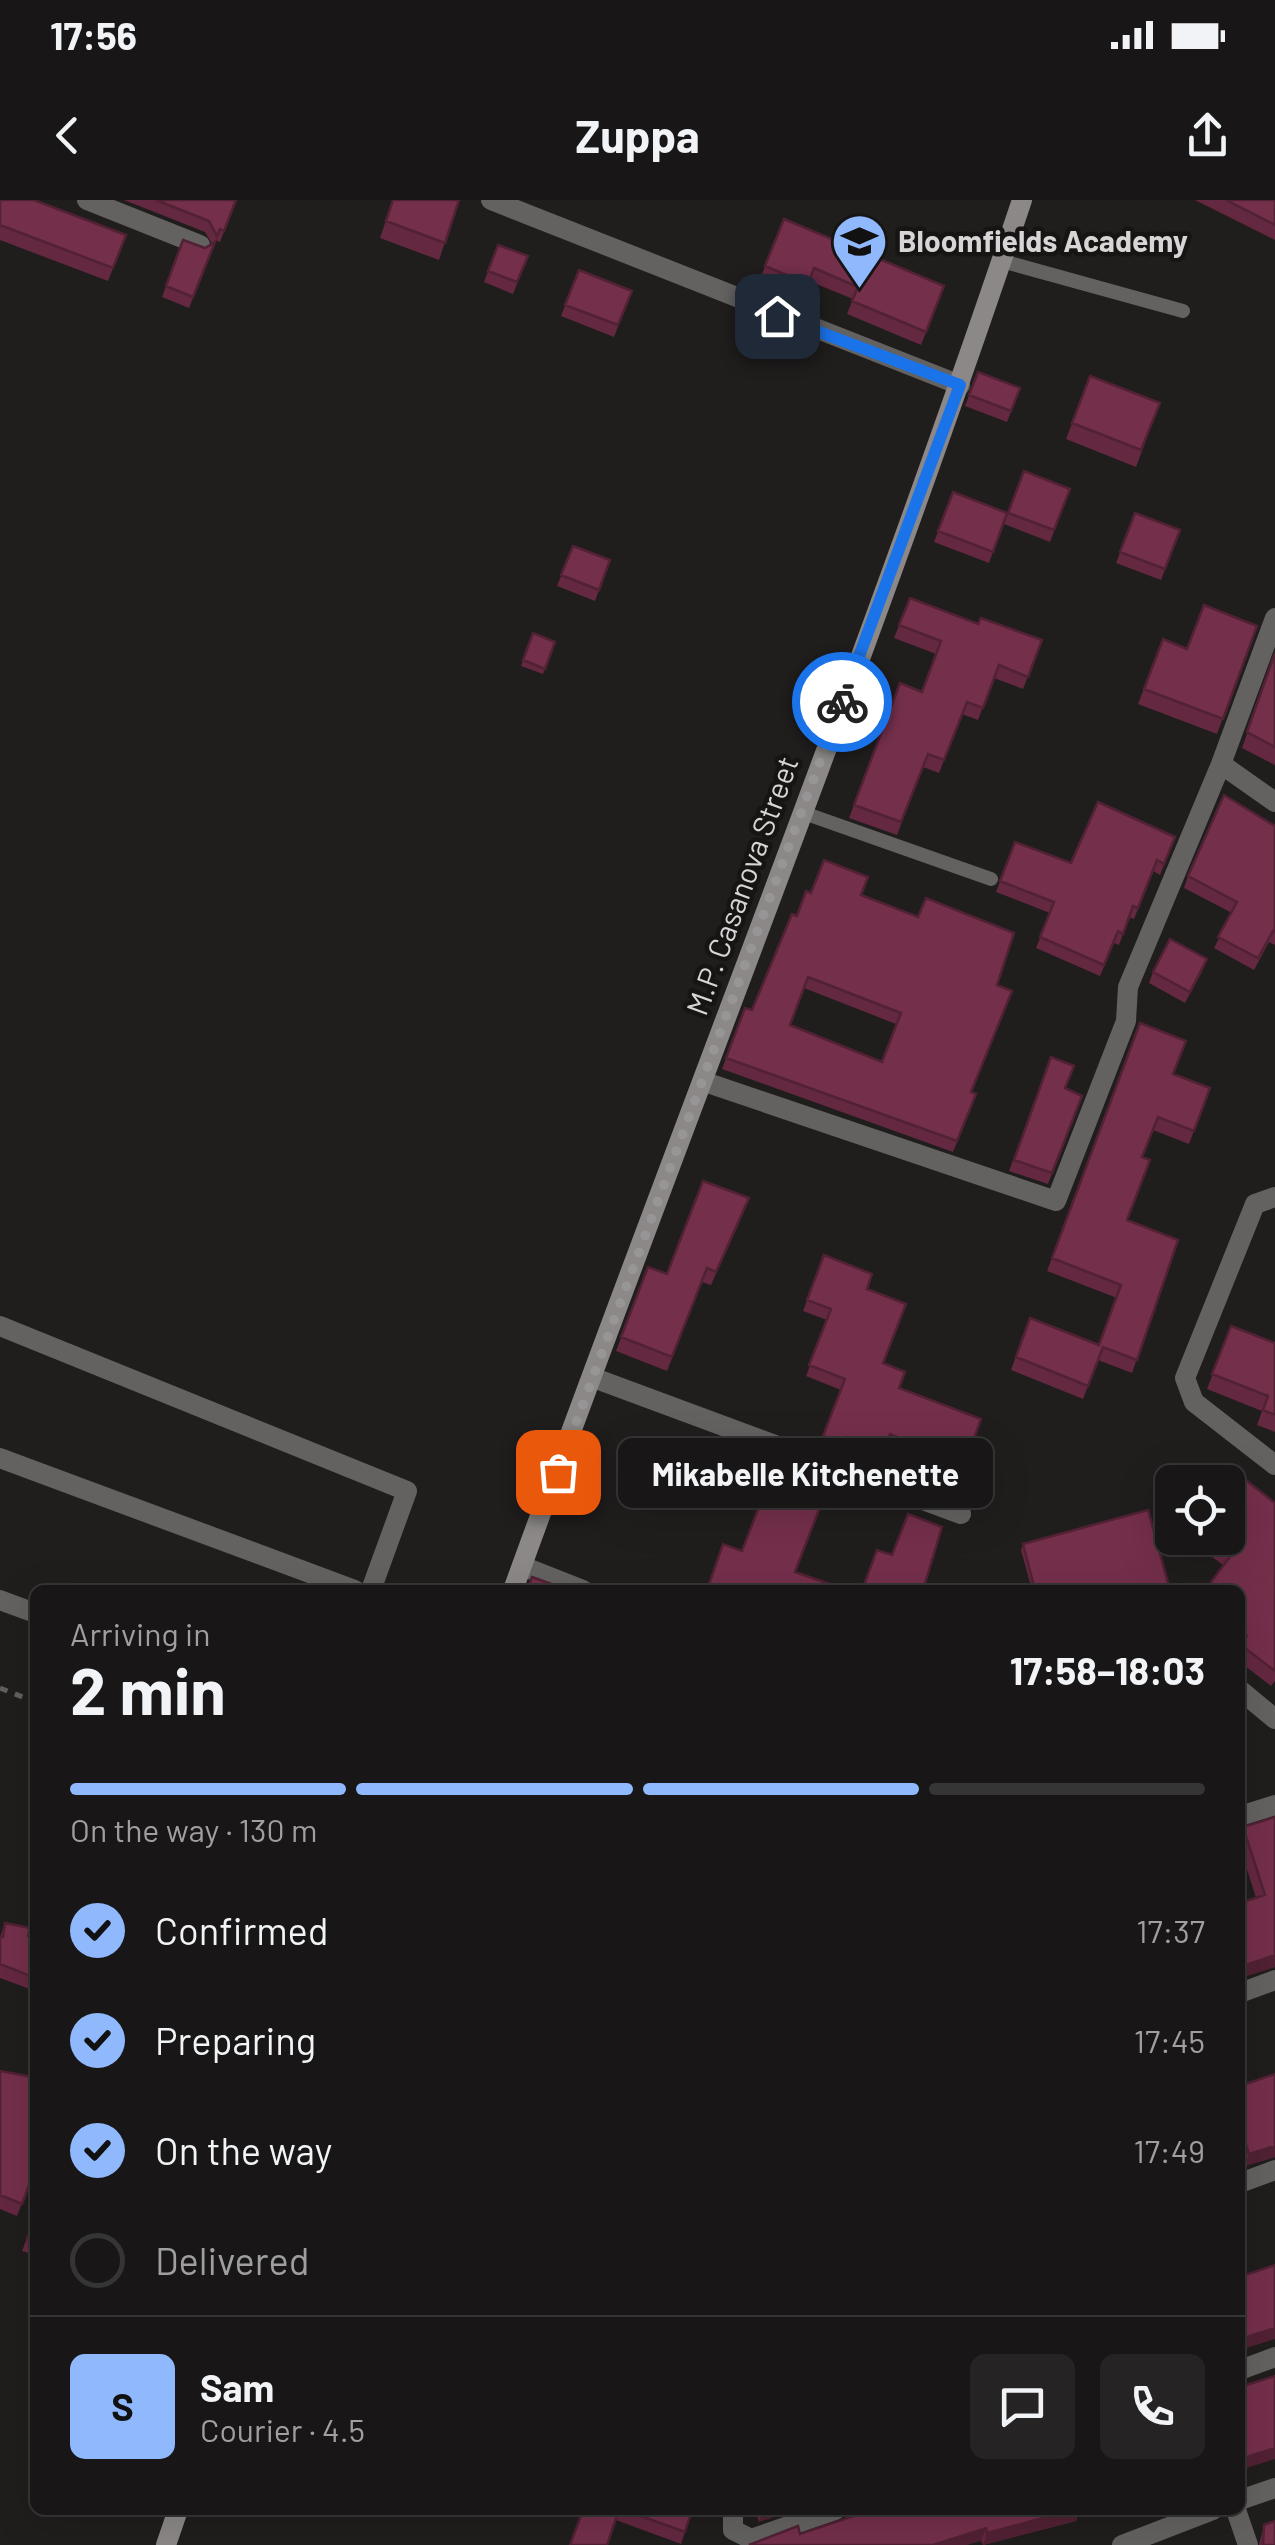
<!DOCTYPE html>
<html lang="en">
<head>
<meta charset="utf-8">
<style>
	:root { --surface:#181616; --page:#252323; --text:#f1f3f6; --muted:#9f9fa1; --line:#363535; --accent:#8fb8fd }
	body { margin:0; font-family:Barlow,sans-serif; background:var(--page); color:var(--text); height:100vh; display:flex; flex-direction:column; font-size:38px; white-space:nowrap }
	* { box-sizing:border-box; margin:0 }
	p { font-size:32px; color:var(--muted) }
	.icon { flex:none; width:55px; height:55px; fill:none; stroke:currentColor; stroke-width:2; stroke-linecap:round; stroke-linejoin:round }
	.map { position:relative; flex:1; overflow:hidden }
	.panel { position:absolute; left:30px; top:1385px; width:1215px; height:930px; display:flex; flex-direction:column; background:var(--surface); border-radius:15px; box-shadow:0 10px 40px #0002,0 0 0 2px var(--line) }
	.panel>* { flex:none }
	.fabs { position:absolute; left:1155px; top:1265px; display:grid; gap:20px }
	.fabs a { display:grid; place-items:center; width:90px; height:90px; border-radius:15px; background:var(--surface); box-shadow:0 10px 40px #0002,0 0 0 2px var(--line); font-size:50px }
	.pin { position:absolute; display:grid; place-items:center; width:85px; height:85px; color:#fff; margin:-42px; border-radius:20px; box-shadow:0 5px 15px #0006 }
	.courier { position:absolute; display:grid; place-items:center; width:100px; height:100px; margin:-50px; border:8px solid #1a73e8; border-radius:50%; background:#fff; color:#222; box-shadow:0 2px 12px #0007 }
	.bubble { position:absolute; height:70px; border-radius:15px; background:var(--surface); box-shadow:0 10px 40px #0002,0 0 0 2px var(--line); font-size:32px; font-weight:700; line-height:70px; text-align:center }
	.summary em { font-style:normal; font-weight:700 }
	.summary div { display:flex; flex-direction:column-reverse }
	.summary { display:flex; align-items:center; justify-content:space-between; height:170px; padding:0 40px }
	h1 { font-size:65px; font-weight:700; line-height:75px }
	.bar { display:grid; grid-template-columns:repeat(4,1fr); gap:15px 10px; align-content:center; height:120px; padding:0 40px }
	.bar i { height:12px; border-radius:8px; background:var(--line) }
	.bar .current { background:var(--accent) }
	.bar p { grid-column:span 4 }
	.line { display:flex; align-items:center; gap:25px; padding:0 40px; border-top:2px solid var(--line) }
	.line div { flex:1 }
	.round { display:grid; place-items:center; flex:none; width:105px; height:105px; border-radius:15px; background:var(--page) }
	ol { padding:0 40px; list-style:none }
	li { display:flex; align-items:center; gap:30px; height:110px }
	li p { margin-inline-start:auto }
	li .icon { padding:10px; border-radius:50%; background:var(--accent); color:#111; stroke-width:4 }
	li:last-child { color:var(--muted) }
	li i { width:55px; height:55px; border:5px solid var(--line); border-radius:50% }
	.status { display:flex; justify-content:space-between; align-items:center; height:70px; padding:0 50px; background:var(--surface); direction:ltr }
	.status svg { height:28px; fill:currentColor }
	header { display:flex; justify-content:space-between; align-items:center; height:130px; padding:0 40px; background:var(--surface); font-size:45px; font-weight:700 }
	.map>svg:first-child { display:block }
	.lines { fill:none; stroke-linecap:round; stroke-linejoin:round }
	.path { stroke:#625f5f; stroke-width:5; stroke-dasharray:8 8; stroke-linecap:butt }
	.lane { stroke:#636261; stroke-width:14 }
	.street { stroke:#636261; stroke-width:20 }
	.secondary { stroke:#8b8887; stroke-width:20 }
	.wall { fill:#642840; fill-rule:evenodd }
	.shaded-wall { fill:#512134 }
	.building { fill:#742f4b; stroke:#512134; stroke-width:2.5; fill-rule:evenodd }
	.done { stroke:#979595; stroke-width:10; stroke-dasharray:0 18 }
	.route { stroke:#1a73e8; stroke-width:12 }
	.labels { text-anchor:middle; stroke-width:9; stroke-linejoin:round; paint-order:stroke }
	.poi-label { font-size:30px; font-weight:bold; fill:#d7d5d5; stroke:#171414; text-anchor:start }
	.street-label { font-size:30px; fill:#d7d5d5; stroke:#171414 }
</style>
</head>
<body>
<div class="status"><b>17:56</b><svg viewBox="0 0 49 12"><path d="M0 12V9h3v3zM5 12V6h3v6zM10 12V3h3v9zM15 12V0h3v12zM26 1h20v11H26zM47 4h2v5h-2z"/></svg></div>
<header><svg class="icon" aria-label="back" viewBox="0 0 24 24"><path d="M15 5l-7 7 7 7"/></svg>Zuppa<svg class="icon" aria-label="share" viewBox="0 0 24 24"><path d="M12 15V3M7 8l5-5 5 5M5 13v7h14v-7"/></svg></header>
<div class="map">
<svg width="1275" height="2345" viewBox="0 0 1275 2345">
	<rect width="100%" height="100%" fill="#201d1d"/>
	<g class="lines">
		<path class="path" d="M0,1488L35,1502"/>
		<path class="lane" d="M1002,61L1183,111
			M801,612L991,679"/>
		<path class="street" d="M87,0L200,45
			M491,0L960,185
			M1221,564L1275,602
			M705,882L1056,1001L1126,821L1128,787L1221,564L1275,418
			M1275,997L1255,1004L1185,1178L1194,1202L1275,1265
			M0,1126L407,1291L371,1390
			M594,1178L961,1314
			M0,1258L355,1390
			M522,1366L583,1390
			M0,1400L35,1413
			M1240,1490L1275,1519
			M1240,1616L1275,1605
			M1240,1793L1275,1780
			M1240,1983L1275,1970
			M1240,2170L1275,2157
			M1240,2300L1275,2288
			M733,2310V2330L751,2339L835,2310
			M1236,2310L1248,2345
			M1122,2345L1213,2310"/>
		<path class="secondary" d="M513,1390C681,926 865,468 1022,0
			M166,2345L178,2310"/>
	</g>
	<path class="wall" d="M0,0L126,35L108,81L0,40Z
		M124,0H236L220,42L216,40L189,108L162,97L183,40L205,48L212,44L205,32Z
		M393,0H459L439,60L380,38Z
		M1195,0H1275V40Z
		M784,19L944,86L921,145L847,114L853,99L809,81L803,97L760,79Z
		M498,45L528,56L513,94L484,82Z
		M579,70L632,91L614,137L561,116Z
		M978,172L1020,188L1007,222L965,206Z
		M1090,176L1160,203L1136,267L1066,239Z
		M1024,271L1070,289L1050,342L1004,324Z
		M953,292L1007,313L989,363L934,342Z
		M1135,313L1180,330L1161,380L1116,363Z
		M573,346L610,360L595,401L557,386Z
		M910,398L978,424L1042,440L1023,489L994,478L978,520L962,514L939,573L923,567L897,635L849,618L900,483L922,492L936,454L894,438Z
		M1257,426L1217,534L1138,504L1163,439L1187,449Z
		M533,433L555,442L543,474L521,466Z
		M1275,452V565L1242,548Z
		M1275,626V745L1269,742L1254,770L1214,748L1232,713L1184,688L1188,676Z
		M1175,637L1160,675L1153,671L1134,719L1129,717L1119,745L1114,743L1100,776L1036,748L1050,713L996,692L1015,642L1071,663Z
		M811,693L997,785L971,893L976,894L953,952L722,869L745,808L752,810L797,716ZM804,788L896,824L882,862L790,825Z
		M1203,770L1185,803L1149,783L1153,772Z
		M1140,823L1173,874L1210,888L1189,944L1153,930L1143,957L1127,1020L1178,1040L1132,1173L1098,1160L1083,1199L1011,1170L1030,1118L1099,1145L1117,1098L1047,1071Z
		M1051,857L1065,888L1082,896L1048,984L1009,971Z
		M744,1012L711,1085L702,1082L667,1171L616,1151L648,1067L667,1074Z
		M824,1055L867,1089L883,1163L899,1188L981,1219L961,1274L886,1245L879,1262L843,1248L840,1255L819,1247L841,1190L806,1176L827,1120L803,1111Z
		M1231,1126L1275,1143V1232L1257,1225L1262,1211L1207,1189Z
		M1275,1303V1481L1271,1486L1240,1462V1390L1223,1365L1187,1338H1228Z
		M1023,1344L1170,1390H1032L1021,1350Z
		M1275,1617V1767L1240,1778V1703L1256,1698L1240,1647V1634L1243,1627Z
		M5,1723L35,1739V1791L0,1778V1737Z
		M35,1860V1969L17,2016L0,2009V1871L31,1877Z
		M1275,1874V1957L1245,1966L1240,1952V1886Z
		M35,2017V2055L22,2051Z
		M563,2310H692L681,2344L616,2320L580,2316Z
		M755,2310H786L785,2313L759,2322Z
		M850,2310H1089L1078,2314L1076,2321L983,2345L981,2341L800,2334L853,2317Z
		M1264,2325L1275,2345H1259Z"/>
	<path class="shaded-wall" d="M1207,759L1203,770L1185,803L1190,792Z
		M749,998L744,1012L711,1085L716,1072Z
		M1275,1755V1767L1240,1778V1767Z
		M1275,1946V1957L1245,1966L1249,1954Z
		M1275,2128V2139L1240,2150V2139Z
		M1275,2248V2259L1240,2270V2259Z
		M763,2310H786L785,2313L759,2322Z
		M1073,2310H1089L1078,2314L1076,2321L983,2345L987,2333Z
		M986,2328L981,2341L967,2345H933Z"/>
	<path class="building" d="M0,0H34L126,35L113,68L0,25Z
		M156,0H236L224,31L220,29L217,36L209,21Z
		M393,0H459L445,43L386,21Z
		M1226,0H1275V25Z
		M784,19L944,86L926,132L852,101L858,87L814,68L808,84L765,66Z
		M183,40L205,48L215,42L193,97L166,86Z
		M498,45L528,56L517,82L488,71Z
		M579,70L632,91L618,125L565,105Z
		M978,172L1020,188L1011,211L969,195Z
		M1090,176L1160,203L1141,250L1072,223Z
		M1024,271L1070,289L1054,330L1008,313Z
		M953,292L1007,313L993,352L938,331Z
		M1135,313L1180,330L1165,369L1120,352Z
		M573,346L610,360L599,390L561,375Z
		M910,398L978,424L981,418L1042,440L1028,477L999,465L983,508L967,502L944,560L928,554L901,622L854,605L900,483L922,492L941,441L899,425Z
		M1204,405L1257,426L1223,519L1144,489L1163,439L1187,449Z
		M533,433L555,442L545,469L523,460Z
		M1275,453V547L1247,532Z
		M1224,595L1275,626V732L1273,731L1258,758L1218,737L1237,702L1188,676Z
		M1098,602L1175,637L1164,664L1157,660L1138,708L1133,706L1123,734L1118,731L1104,765L1040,737L1054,702L1000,681L1015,642L1071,663Z
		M824,660L868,677L861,695L918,717L926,698L1014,733L997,785L1012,791L971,892L976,894L957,941L726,858L745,808L752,810L792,714L797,716L806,691L811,693ZM808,777L901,813L882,862L790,825Z
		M1170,739L1207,759L1190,792L1153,772Z
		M1140,823L1186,841L1173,874L1210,888L1194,931L1158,917L1142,957L1150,960L1127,1020L1178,1040L1137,1160L1103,1147L1088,1186L1016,1157L1030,1118L1099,1145L1121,1085L1052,1058Z
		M1051,857L1074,866L1065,888L1082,896L1052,973L1014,960Z
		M703,981L749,998L716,1072L707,1068L672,1157L621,1137L648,1067L667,1074Z
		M824,1055L872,1074L867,1089L906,1104L883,1163L905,1172L899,1188L981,1219L965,1263L890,1234L883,1252L847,1237L844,1244L823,1236L845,1179L809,1165L831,1109L807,1100Z
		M1231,1126L1275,1143V1215L1263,1210L1268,1196L1212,1174Z
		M778,1257L810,1270L814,1260L835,1268L795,1372L847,1390H707L723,1344L742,1351Z
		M1233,1270L1275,1303V1471L1241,1445L1247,1436L1240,1430V1390H1205L1232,1354L1211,1338H1228V1282H1223Z
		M1148,1310L1170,1390H1035L1023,1344Z
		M908,1314L942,1327L923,1390H862L877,1350L892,1355Z
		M532,1377L568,1390H527Z
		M1275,1617V1755L1240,1767V1703L1265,1695L1243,1627Z
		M5,1723L30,1728L28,1736L35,1739V1778L0,1764V1737H3Z
		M35,1868V1969L22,2004L0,1995V1871L33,1877Z
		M1275,1874V1946L1249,1954L1240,1926V1886Z
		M35,2017V2042L27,2039Z
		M1275,2065V2128L1240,2139V2077Z
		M1275,2176V2248L1240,2259V2187Z
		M583,2310H619L607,2345H570Z
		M624,2310H692L685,2332Z
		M859,2310H1073L987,2333L986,2328L933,2345H749L798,2326L800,2334L860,2314Z
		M1275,2321V2345H1263L1264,2325Z"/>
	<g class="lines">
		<path class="done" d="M558,1272L842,502"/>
		<path class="route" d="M777,116L960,185L842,502"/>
	</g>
	<defs>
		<symbol id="school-pin" viewBox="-11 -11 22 30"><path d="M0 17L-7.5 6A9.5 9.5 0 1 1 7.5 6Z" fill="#8fb8fd" stroke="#171414"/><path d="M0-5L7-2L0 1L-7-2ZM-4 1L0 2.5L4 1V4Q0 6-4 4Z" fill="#111"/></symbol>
	</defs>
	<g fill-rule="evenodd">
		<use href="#school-pin" x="828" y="10" width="63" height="86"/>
	</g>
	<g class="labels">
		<g class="poi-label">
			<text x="898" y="52">Bloomfields Academy</text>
		</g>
		<g class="street-label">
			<text transform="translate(743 686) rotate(-70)" y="10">M.P. Casanova Street</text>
		</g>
	</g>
</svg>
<div class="fabs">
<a><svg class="icon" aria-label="locate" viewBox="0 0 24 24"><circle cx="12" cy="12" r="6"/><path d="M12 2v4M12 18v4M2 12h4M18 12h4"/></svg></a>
</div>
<div class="pin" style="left:558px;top:1272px;background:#ea580c"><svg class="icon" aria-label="bag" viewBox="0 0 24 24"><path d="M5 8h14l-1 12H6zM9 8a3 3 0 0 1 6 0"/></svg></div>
<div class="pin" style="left:777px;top:116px;background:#1f2937"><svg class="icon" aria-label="home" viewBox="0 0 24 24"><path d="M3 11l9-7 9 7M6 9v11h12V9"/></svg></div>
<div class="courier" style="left:842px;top:502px"><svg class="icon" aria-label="bike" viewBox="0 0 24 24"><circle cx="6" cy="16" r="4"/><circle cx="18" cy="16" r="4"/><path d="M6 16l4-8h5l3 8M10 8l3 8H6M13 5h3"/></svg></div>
<div class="bubble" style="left:618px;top:1238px;width:375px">Mikabelle Kitchenette</div>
<section class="panel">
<div class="summary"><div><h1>2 min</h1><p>Arriving in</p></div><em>17:58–18:03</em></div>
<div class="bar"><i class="current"></i><i class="current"></i><i class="current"></i><i></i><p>On the way · 130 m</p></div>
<ol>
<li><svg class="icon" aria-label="check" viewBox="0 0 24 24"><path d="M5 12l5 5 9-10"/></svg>Confirmed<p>17:37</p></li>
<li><svg class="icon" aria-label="check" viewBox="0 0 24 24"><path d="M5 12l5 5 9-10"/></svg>Preparing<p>17:45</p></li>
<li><svg class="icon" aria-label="check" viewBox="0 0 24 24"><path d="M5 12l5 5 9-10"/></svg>On the way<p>17:49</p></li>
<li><i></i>Delivered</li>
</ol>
<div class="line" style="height:180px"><b class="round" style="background:var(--accent);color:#111">S</b><div><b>Sam</b><p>Courier · 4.5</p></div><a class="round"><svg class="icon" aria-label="chat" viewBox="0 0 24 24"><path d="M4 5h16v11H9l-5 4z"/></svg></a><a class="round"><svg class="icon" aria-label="phone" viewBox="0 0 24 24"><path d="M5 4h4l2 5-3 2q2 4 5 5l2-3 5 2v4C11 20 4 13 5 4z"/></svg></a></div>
</section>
</div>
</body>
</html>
